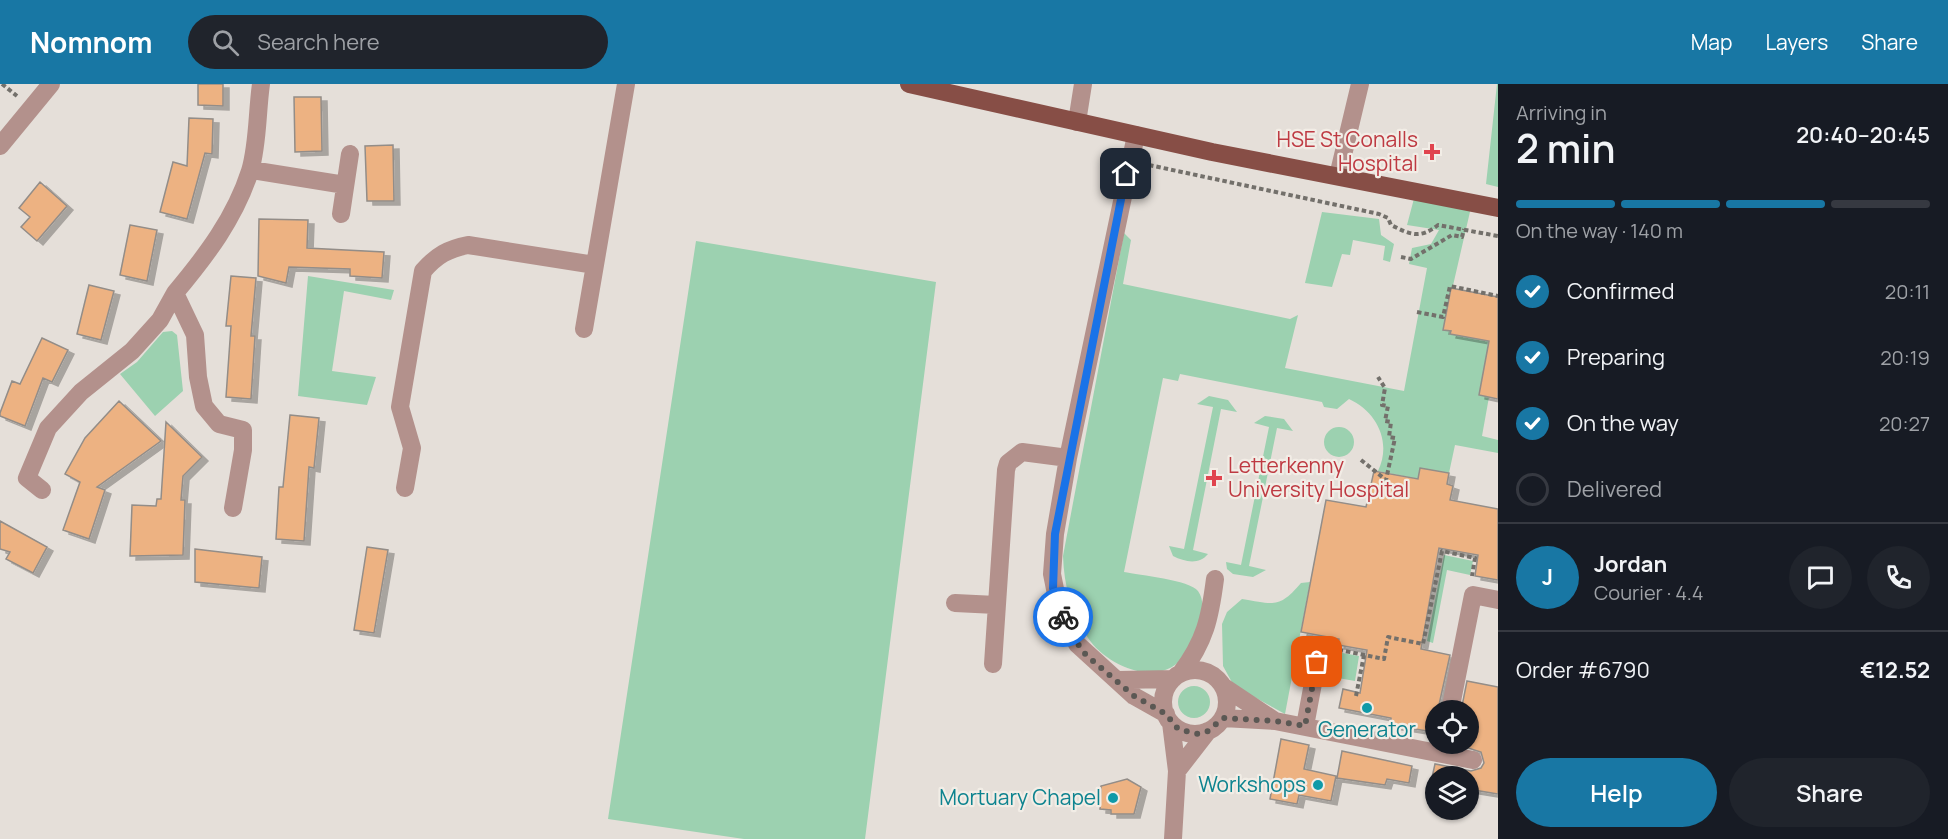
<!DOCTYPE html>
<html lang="en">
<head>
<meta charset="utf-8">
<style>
	:root { --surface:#171b24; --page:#20242c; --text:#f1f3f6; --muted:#9ea1a6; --line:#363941; --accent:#1877a4 }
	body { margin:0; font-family:Manrope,sans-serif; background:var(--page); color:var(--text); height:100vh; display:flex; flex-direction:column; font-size:22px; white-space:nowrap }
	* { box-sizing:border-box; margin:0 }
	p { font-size:20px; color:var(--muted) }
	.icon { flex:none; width:33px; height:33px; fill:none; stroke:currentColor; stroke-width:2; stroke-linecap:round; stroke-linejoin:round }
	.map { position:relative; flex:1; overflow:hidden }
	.sheet { display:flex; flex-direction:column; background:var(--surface); width:450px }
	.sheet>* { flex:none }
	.buttons { position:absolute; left:1425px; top:616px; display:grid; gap:12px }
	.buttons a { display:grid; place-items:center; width:54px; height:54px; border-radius:50%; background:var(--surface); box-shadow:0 2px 4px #0004; font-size:30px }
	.pin { position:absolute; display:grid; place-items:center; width:51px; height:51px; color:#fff; margin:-26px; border-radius:12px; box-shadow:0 3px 9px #0006 }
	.courier { position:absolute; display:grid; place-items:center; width:60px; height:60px; margin:-30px; border:4px solid #1a73e8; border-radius:50%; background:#fff; color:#222; box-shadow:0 2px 8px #0007 }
	.head em { font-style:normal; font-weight:600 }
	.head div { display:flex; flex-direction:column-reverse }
	.head { display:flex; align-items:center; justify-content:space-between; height:102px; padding:0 18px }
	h1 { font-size:39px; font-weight:600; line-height:45px }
	.bar { display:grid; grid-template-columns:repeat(4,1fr); gap:9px 6px; align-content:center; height:72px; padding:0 18px }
	.bar i { height:8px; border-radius:4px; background:var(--line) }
	.bar .selected { background:var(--accent) }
	.bar p { grid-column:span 4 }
	.line { display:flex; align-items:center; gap:15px; padding:0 18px; border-top:2px solid var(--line) }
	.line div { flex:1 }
	.round { display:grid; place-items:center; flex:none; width:63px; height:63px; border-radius:32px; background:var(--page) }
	ol { padding:0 18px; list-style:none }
	li { display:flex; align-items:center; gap:18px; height:66px }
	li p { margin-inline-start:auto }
	li .icon { padding:6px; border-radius:50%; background:var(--accent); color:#fff; stroke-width:4 }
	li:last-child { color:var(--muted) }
	li i { width:33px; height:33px; border:3px solid var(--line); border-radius:50% }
	.cta { display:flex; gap:12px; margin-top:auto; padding:12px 18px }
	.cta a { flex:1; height:69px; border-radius:36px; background:var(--accent); color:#fff; font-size:24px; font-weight:600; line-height:69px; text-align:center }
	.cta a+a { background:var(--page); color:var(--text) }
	header { display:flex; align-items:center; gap:36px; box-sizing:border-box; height:84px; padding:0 30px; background:var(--accent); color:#fff }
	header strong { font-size:28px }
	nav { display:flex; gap:33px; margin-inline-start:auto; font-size:21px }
	.search { width:420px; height:54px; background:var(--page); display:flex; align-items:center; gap:15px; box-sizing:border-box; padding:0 21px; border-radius:33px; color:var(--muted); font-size:22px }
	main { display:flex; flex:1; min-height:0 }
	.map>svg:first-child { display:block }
	.green { fill:#9cd1b0 }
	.building { fill:#edb282; stroke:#938d88; stroke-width:1.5; filter:url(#shadow) }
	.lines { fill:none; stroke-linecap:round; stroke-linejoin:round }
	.path { stroke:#73706b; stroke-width:4; stroke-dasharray:4.5 3; stroke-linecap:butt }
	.minor { stroke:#b3918c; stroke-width:18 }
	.major { stroke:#874e46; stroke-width:18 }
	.done { stroke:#5b5854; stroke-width:6; stroke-dasharray:0 10.8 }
	.route { stroke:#1a73e8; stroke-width:8 }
	.health-dot { fill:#e0444e; stroke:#f2ede6; stroke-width:2 }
	.culture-dot { fill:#0f9aa8; stroke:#f2ede6; stroke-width:2 }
	.labels { text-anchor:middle; stroke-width:4.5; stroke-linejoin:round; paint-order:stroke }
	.health-label { font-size:21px; fill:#be3a42; stroke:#f2ede6; text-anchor:end }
	.culture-label { font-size:21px; fill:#0d838f; stroke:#f2ede6; text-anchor:end }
</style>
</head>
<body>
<header>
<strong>Nomnom</strong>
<div class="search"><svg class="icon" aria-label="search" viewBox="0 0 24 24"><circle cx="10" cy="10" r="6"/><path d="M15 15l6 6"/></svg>Search here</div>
<nav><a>Map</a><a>Layers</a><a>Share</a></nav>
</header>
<main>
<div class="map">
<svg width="1498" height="755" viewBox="0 0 1498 755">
	<defs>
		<filter id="shadow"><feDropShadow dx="6" dy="4" stdDeviation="0" flood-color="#0004"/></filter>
	</defs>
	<rect width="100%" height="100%" fill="#e5dfd9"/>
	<path class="green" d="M1497,0H1498V103L1486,100Z
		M1416,107L1472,119L1443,245L1451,247L1450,250L1489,257L1479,311L1489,313L1482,352L1498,356V369L1455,361L1449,389L1420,384L1418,395L1378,387C1392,358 1377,328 1349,315L1337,325L1324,323L1322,318L1180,290L1178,297L1163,294L1124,488C1139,491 1190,496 1198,507C1206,519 1201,530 1198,542C1194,552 1189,567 1182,575C1155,604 1106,581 1088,554C1071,528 1064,502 1063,472L1124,149L1131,156L1123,200L1290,235L1298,231L1285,284L1404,307L1427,184L1409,180L1412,164L1431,160L1439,146L1407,141Z
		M1322,128L1379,135L1381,151L1394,160L1390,178L1383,176L1385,162L1353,156L1350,171L1342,170L1332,203L1305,199Z
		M696,157L936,198L865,755H744L608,735Z
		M308,192L394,206L391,216L344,207L332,287L376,293L367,321L298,312Z
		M172,247L177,251L183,307L155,332L120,290L137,278L163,248Z
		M1209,312L1228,316L1237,328L1221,325L1193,466L1208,470C1199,481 1185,478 1173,472L1169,462L1184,465L1213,323L1197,320Z
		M1265,332L1284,335L1293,347L1277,344L1249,482L1266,486L1253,493L1233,490L1227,485L1226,478L1241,481L1269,343L1254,339Z
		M1324 358a15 15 0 1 1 30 0a15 15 0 1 1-30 0Z
		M1444,471L1473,477L1470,491L1447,486L1433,559L1427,557Z
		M1310,498L1285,630L1234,602L1223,582L1222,540L1227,528L1242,515C1274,520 1279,525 1301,499Z
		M1337,568L1359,572L1355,597L1332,593Z
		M1178 618a16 16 0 1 1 32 0a16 16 0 1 1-32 0Z"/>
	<path class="building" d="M198,0H223V22L198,21Z
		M294,13H321L322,67L295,68Z
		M189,34L213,35L212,70L205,69L187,135L160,128L173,78L187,82Z
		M393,61L394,117H367L365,62Z
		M40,98L67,122L37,157L21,143L30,133L19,124Z
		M259,135L308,136L307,164L384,168L382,194L350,192V185L289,183L286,199L258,192Z
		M130,141L157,146L147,197L120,191Z
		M231,192L256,194L251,252H255L251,315L226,313L231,242H226Z
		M89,201L114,207L101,256L77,250Z
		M1451,204L1498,213V315L1479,311L1489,257L1450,250L1451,247L1443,246Z
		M42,254L68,266L52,298L43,294L25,342L0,332V329L12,297L20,300Z
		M119,317L161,357L97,403L105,406L89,455L63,446L80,398L65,390L85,354Z
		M290,331L319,334L314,384L309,383L304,457L276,455L279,403H283Z
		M166,338L202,373L183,392L181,416H185L183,471L130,472L132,421L156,422L157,415H161Z
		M1420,384L1449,389L1447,400L1453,402L1450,416L1498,425V496L1475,492L1478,471L1439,464L1421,565L1450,571L1433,648L1391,641V634L1339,624L1343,605L1360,609L1367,566L1338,561L1339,555L1301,548L1326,416L1366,423L1374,387L1418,395Z
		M0,437L47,463L33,489L6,475L10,468L0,465Z
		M367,463L388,466L374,549L354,546Z
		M195,465L262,473L259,504L195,498Z
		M1467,597L1498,603V710L1468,705V693H1436V699L1431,698L1435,680L1471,687L1481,684L1484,679L1481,668L1468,664V627H1461Z
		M1281,655L1309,661L1304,685L1336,692L1331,717L1299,711L1297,720L1270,715Z
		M1342,667L1412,682L1409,699L1387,695L1385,701L1337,694Z
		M1127,695L1141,703L1134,730H1111V726L1100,725L1101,702Z"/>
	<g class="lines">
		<path class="path" d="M2,0L17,12
			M1149,81L1379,130L1388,134L1391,141C1411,151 1420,155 1438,141L1498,152
			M1401,173L1411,175L1452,151L1462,153L1464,145
			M1417,228L1443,233L1450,202L1498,212
			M1361,376L1386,396L1395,354L1389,353L1391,338L1385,337L1388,322L1382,321L1385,304L1378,293
			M1332,570L1340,566L1384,575L1388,553L1423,560L1442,467L1475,474L1472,492
			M1356,612L1364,571"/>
		<path class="minor" d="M1077,38L1083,0
			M1136,51L1068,374L1055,450L1052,490L1058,520L1077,560L1134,612L1166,630
			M0,62L51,0
			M251,86L345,101
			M1338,92L1360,0
			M341,130L350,70
			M584,245L626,0
			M405,404L412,364L400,323L423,187C437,171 448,165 468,161L595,181
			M42,406L27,394L48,344L81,308L132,267L160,236L175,209
			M233,424L243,366V346L219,340L204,322L198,293L195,251L175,209C206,172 235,134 250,87C258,61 257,28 261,0
			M955,519L996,521
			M993,580L1006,386L1008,379L1022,368L1068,374
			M1163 618a32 32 0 1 1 64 0a32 32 0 1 1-64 0Z
			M1181,589C1205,557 1210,534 1215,495
			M1118,596L1173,595
			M1224,603L1275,637
			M1450,627L1473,511L1498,516
			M1223,634L1275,637L1473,676
			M1171,639L1177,687L1173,755
			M1305,642L1317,578
			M1177,687L1208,647"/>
		<path class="major" d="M909,0L1212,68L1498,124"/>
	</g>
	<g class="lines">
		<path class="done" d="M1063,533L1069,548L1086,571L1134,612L1166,630L1178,645L1198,650L1208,647L1223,634L1275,637L1305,642L1317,578"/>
		<path class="route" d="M1063,533L1053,504L1055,450L1126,90"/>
	</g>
	<g class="health-dot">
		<path d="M1429 59h6v6h6v6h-6v6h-6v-6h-6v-6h6z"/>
		<path d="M1211 385h6v6h6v6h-6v6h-6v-6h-6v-6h6z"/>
	</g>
	<g class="culture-dot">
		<circle cx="1367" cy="624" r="6"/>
		<circle cx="1318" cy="701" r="6"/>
		<circle cx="1113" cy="714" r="6"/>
	</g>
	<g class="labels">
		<g class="health-label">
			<text x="1418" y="63">HSE St Conalls<tspan x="1418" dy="24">Hospital</tspan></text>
			<text x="1228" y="389" text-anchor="start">Letterkenny<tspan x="1228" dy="24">University Hospital</tspan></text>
		</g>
		<g class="culture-label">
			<text x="1367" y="653" text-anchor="middle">Generator</text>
			<text x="1306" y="708">Workshops</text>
			<text x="1101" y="721">Mortuary Chapel</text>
		</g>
	</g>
</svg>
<div class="buttons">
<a><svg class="icon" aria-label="locate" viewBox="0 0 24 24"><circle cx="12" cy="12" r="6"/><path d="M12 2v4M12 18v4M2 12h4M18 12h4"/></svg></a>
<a><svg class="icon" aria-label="layers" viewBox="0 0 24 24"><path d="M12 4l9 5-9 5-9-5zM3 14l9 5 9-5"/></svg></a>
</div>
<div class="pin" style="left:1317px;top:578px;background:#ea580c"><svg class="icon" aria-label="bag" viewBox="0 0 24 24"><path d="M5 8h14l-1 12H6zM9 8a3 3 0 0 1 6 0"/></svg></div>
<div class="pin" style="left:1126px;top:90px;background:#1f2937"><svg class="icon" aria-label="home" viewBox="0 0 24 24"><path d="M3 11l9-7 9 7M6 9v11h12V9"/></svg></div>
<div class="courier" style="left:1063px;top:533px"><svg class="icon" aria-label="bike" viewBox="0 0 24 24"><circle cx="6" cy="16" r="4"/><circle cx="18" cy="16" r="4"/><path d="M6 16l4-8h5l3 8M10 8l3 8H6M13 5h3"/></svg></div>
</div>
<section class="sheet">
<div class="head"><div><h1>2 min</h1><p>Arriving in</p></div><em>20:40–20:45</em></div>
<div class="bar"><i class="selected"></i><i class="selected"></i><i class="selected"></i><i></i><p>On the way · 140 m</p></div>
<ol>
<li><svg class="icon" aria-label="check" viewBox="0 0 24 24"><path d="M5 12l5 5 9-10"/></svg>Confirmed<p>20:11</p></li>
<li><svg class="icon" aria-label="check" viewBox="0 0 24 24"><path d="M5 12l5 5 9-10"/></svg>Preparing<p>20:19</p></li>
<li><svg class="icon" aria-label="check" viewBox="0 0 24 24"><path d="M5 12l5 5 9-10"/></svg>On the way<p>20:27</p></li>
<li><i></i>Delivered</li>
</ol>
<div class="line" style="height:108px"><b class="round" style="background:var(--accent);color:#fff">J</b><div><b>Jordan</b><p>Courier · 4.4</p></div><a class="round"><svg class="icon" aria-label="chat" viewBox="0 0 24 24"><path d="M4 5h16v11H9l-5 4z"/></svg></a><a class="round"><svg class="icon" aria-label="phone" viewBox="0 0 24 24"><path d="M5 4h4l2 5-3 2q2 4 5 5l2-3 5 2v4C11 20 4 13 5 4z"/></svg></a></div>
<div class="line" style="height:78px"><div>Order #6790</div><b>€12.52</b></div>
<div class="cta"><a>Help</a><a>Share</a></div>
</section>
</main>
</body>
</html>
